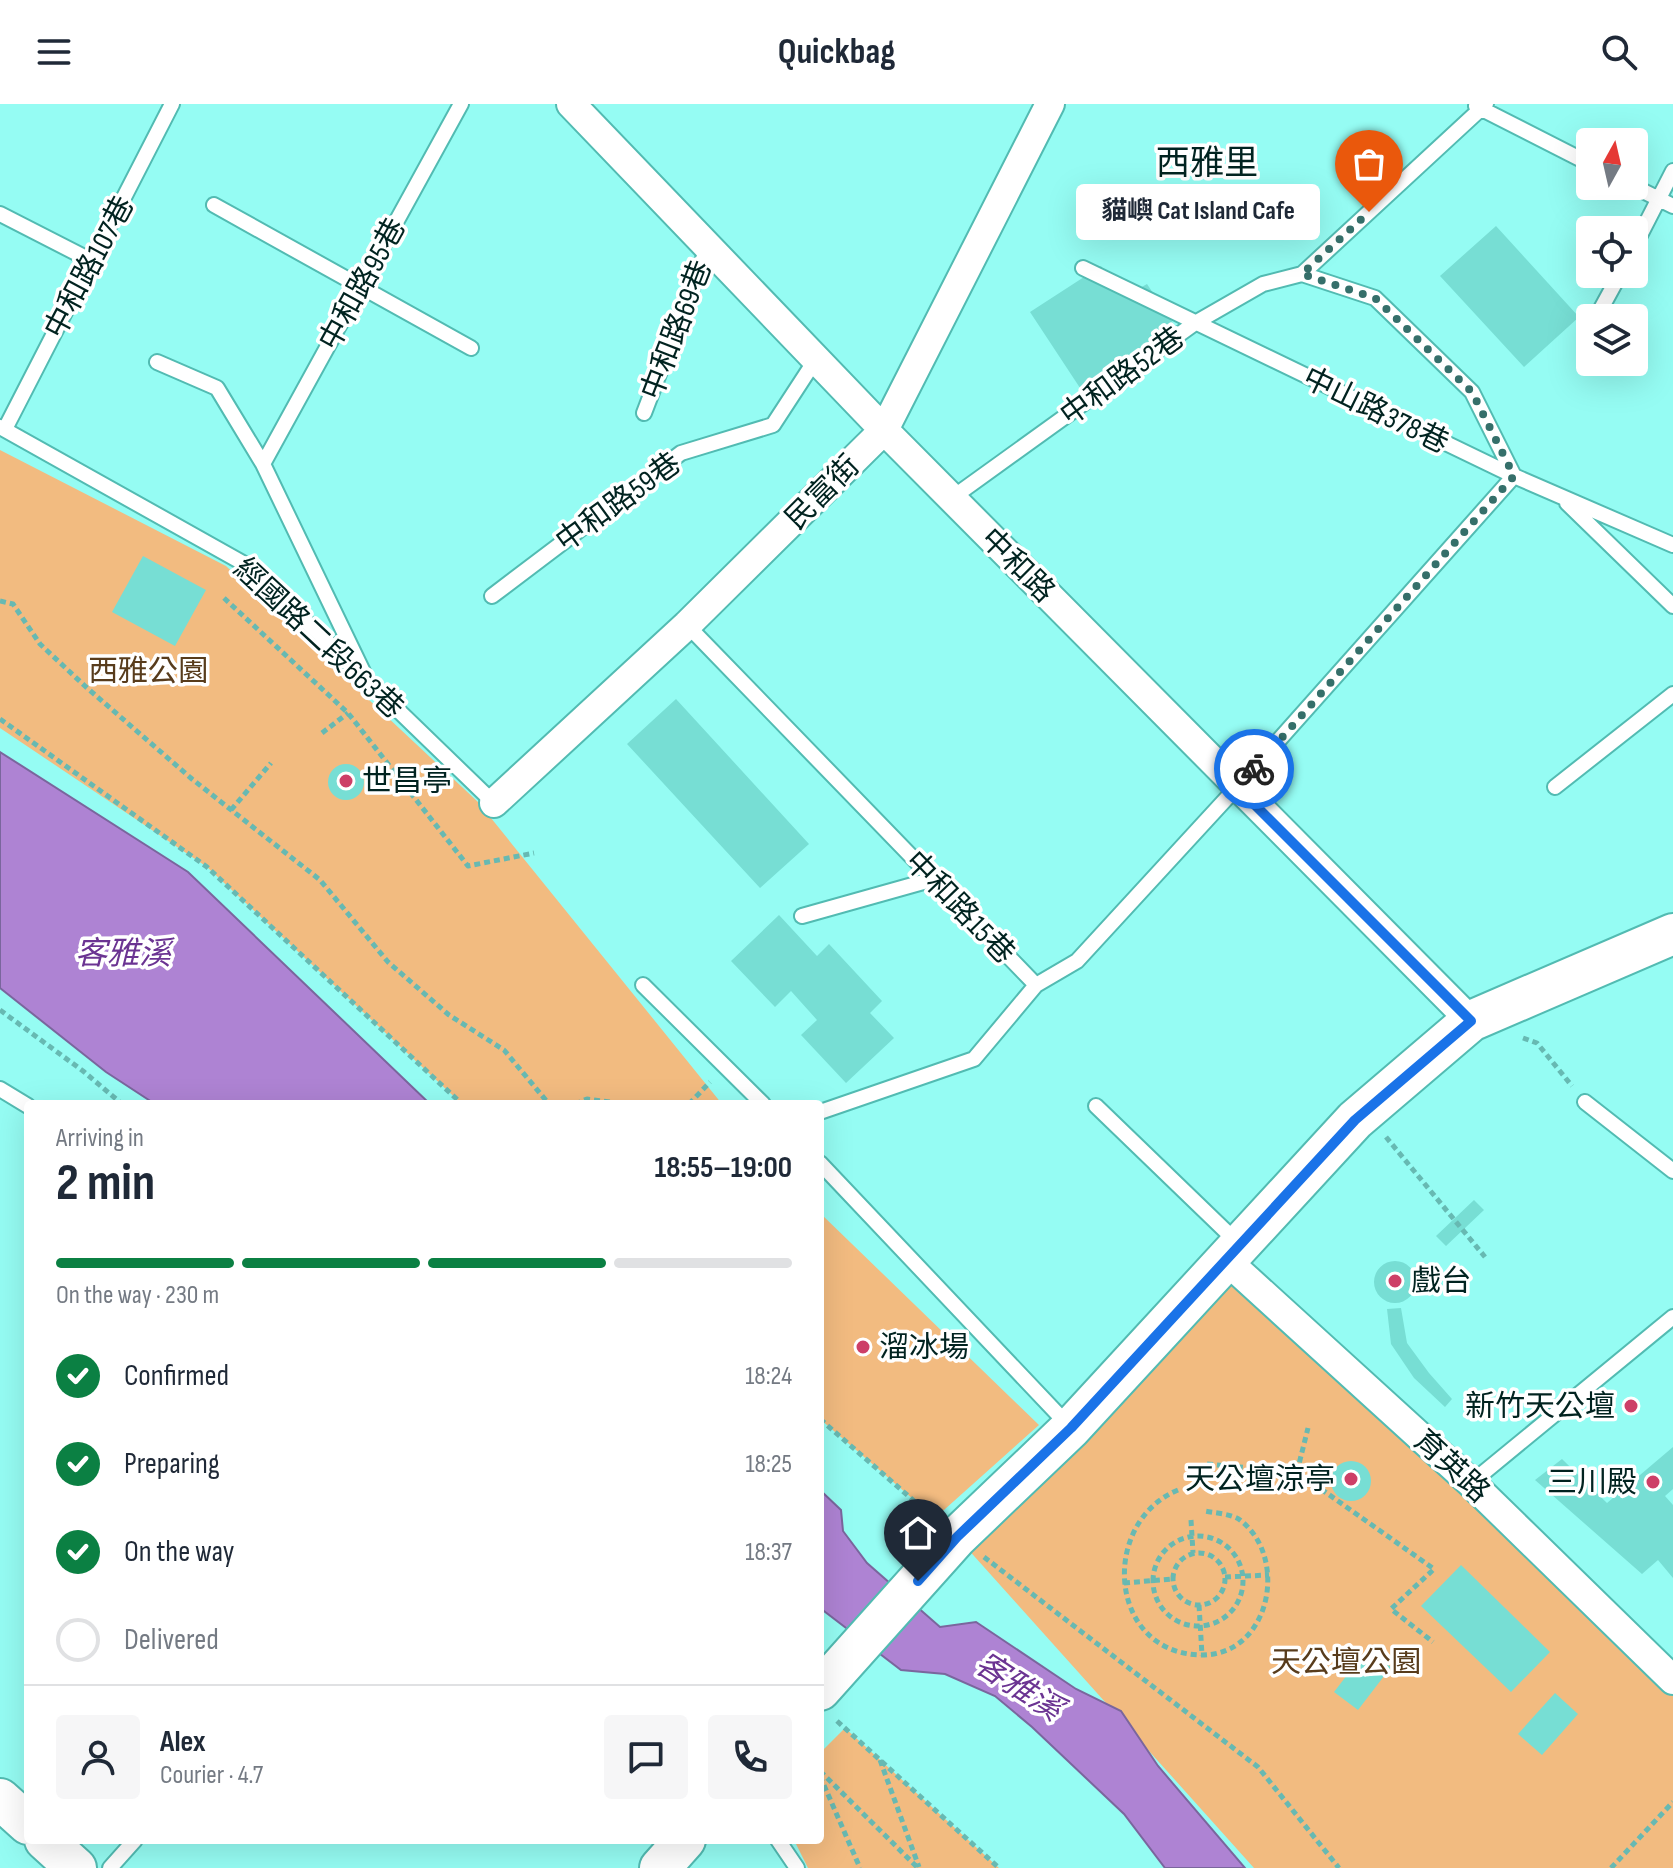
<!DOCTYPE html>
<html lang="en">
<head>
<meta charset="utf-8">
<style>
	:root { --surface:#fff; --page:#f6f6f7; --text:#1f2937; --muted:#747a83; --line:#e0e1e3; --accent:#0b8043 }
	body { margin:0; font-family:"Sofia Sans Condensed","Noto Sans TC",sans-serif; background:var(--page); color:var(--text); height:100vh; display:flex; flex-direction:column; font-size:30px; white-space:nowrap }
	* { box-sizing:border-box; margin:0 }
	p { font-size:26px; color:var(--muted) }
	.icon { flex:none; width:44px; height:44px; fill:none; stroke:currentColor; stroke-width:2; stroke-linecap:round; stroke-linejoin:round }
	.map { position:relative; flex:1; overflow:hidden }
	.sheet { position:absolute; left:24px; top:996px; width:800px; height:744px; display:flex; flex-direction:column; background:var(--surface); border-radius:8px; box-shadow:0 8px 32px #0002 }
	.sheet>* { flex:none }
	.needle { width:52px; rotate:8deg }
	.fabs { position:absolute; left:1576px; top:24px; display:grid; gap:16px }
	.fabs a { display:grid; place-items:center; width:72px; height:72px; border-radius:8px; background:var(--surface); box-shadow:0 8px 32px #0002; font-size:40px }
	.pin { position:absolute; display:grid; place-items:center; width:68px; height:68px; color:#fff; margin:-82px -34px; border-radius:50% 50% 50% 0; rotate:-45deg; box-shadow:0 0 8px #0007 }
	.pin .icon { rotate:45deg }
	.courier { position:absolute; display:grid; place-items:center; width:80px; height:80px; margin:-40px; border:6px solid #1a73e8; border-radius:50%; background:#fff; color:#222; box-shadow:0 2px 10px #0007 }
	.bubble { position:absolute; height:56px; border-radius:8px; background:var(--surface); box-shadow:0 8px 32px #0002; font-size:26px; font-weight:700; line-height:56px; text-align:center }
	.head em { font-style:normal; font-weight:700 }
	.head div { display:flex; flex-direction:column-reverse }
	.head { display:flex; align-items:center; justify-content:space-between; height:136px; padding:0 32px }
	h1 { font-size:52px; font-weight:700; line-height:60px }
	.bar { display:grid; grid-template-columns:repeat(4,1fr); gap:12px 8px; align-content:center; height:96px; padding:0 32px }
	.bar i { height:10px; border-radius:6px; background:var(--line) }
	.bar .active { background:var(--accent) }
	.bar p { grid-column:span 4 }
	.line { display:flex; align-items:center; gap:20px; padding:0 32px; border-top:2px solid var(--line) }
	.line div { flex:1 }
	.round { display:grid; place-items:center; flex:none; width:84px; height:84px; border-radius:8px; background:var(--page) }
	ol { padding:0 32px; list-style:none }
	li { display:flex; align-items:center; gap:24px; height:88px }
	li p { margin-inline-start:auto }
	li .icon { padding:8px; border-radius:50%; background:var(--accent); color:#fff; stroke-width:4 }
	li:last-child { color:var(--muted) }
	li i { width:44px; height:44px; border:4px solid var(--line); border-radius:50% }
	header { display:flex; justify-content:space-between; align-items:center; height:104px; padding:0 32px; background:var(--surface); font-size:36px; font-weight:700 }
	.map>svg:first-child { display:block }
	.green { fill:#f2bb80 }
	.water { fill:#ae83d3; stroke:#7a669d; stroke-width:2 }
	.building { fill:#77ded4 }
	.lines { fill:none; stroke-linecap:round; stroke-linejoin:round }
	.lane-casing { stroke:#52bbb2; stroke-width:18 }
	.street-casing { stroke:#52bbb2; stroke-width:32 }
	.secondary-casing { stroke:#52bbb2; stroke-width:44 }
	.path { stroke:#67b9b2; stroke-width:5; stroke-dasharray:6 4; stroke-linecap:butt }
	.lane { stroke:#fff; stroke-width:14 }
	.street { stroke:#fff; stroke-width:28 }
	.secondary { stroke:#fff; stroke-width:40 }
	.done { stroke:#356f6a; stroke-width:8; stroke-dasharray:0 14.4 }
	.route { stroke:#1a73e8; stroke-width:10 }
	.poi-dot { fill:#cd3f67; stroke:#fff; stroke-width:3 }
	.labels { text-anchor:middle; stroke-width:7; stroke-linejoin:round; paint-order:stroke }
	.street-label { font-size:30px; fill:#012320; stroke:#fff }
	.park-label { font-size:30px; fill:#583c1c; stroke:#fff }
	.poi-label { font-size:30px; fill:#012320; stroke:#fff; text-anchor:start }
	.water-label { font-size:32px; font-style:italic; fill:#6b3492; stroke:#fff }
	.quarter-label { font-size:34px; fill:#012320; stroke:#fff }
</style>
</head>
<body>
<header><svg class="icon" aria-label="menu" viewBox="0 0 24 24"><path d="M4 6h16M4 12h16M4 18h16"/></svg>Quickbag<svg class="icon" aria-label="search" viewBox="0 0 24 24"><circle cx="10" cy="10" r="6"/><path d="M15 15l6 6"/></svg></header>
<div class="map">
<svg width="1673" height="1764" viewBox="0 0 1673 1764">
	<rect width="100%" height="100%" fill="#95fcf3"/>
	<path class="green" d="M0,346L226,462L478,698L722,1000H462L207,763L0,624Z
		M820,1109L1039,1321L935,1414L820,1315Z
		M1226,1156L1673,1582V1764H1254L957,1433Z
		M845,1624L999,1764H808L794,1736H820V1649Z"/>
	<path class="water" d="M0,648L188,768L430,1000H155L106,968L0,884Z
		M820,1386L841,1406L843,1427L867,1459L940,1523L976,1518L1076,1585L1121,1607L1158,1662L1245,1764H1165L1124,1710L1032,1623L995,1592L945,1570L901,1566L820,1504Z"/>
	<path class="building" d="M1496,122L1579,213L1524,263L1440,172Z
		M1101,162L1116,184L1131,189L1147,180L1179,228L1084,290L1030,208Z
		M143,452L206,486L175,542L112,508Z
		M676,595L809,740L760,784L627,640Z
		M328 678a18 18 0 1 1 36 0a18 18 0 1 1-36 0Z
		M779,811L817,852L829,840L882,897L870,909L894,934L846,979L801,931L817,916L791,887L775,903L731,857Z
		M1474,1096L1484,1106L1446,1142L1436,1132Z
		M1374 1178a21 21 0 1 1 42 0a21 21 0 1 1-42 0Z
		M1401,1204L1407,1239L1429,1269L1452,1295L1445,1303L1414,1274L1391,1240L1387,1205Z
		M1673,1343V1385L1665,1392L1673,1401V1474L1658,1456L1642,1470L1535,1376L1562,1355L1607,1399Z
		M1331 1377a20 20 0 1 1 40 0a20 20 0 1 1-40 0Z
		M1461,1461L1550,1548L1511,1588L1421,1502Z
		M1367,1545L1391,1563L1358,1606L1334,1588Z
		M1555,1589L1578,1610L1542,1651L1518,1630Z"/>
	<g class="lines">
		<defs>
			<path id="lane" d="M1476,2L1590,60
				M1633,82L1673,102
				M214,101L471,244
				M0,110L92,157
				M1634,143L1673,67
				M1083,164L1514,372L1673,441
				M1596,214L1620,170
				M157,258L217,284L263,360
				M644,309L708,142
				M0,323L250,463L494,699
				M5,325L172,0
				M952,394L1195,219L1263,180L1302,170L1486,0
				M1567,399L1673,502
				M492,492L681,349L773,321L816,255
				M687,521L1036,881
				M367,576L263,360L461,0
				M1555,683L1673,590
				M802,812L934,775
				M643,881L763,1000
				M0,985L28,1002
				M1585,998L1673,1067
				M1096,1002L1239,1140
				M820,1008L974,955L1036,881L1077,857L1237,683L1514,372L1472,288L1375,194L1302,170
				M820,1059L1070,1323
				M1471,1379L1673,1213
				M778,1736L797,1764
				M110,1764L135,1736"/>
			<path id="street" d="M571,0L884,326L1471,917
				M494,699L687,521L884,326L1050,0
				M1226,1156L1471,1379L1673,1576"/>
			<path id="secondary" d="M820,1586L957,1433L1071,1324L1355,1016L1471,917L1673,830
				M0,1695L28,1720
				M45,1736L76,1764
				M660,1764L685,1736"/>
		</defs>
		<use href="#lane" class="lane-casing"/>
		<use href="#street" class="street-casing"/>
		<use href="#secondary" class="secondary-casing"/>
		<path class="path" d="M224,494L348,609L468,762L534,749
			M0,497L13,500L40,540L86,583L192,675L320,776L388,858L449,911L504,946L549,1000
			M0,615L207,763L462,1000
			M322,629L348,609
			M231,706L271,659
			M0,906L83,967L122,1000
			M1523,934L1537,939L1572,982
			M575,1000L587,995L626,1000
			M689,1000L710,978
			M1386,1033L1485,1153
			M820,1315L929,1410
			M1207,1360L1297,1368L1434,1465L1391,1505L1433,1538
			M1297,1368L1308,1324
			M1178,1386C1100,1418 1107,1548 1200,1551C1270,1553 1290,1454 1240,1416C1232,1410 1215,1409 1205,1407
			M1191,1416L1193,1449
			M1153 1477a45 45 0 1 1 90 0a45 45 0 1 1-90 0Z
			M1173 1475a26 26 0 1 1 52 0a26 26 0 1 1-52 0Z
			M984,1453L1258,1663L1339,1764
			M1225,1473L1269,1471
			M1124,1479L1172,1475
			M1199,1501L1202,1551
			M837,1617L999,1764
			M880,1656L919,1763
			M820,1667L918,1764
			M820,1672L860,1764
			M1611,1764L1673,1698"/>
		<use href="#lane" class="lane"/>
		<use href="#street" class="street"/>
		<use href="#secondary" class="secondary"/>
	</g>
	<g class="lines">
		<path class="done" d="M1254,665L1514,372L1472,288L1375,194L1302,170L1369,108"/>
		<path class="route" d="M918,1477L957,1433L1071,1324L1355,1016L1471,917L1237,683L1254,665"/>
	</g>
	<g class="poi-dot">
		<circle cx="346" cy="677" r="8"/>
		<circle cx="1395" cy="1177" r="8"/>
		<circle cx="863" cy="1243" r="8"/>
		<circle cx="1631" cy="1302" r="8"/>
		<circle cx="1351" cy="1375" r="8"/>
		<circle cx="1653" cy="1378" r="8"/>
	</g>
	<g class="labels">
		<g class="street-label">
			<text transform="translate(89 163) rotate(-62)" y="10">中和路107巷</text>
			<text transform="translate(362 180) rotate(-61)" y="10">中和路95巷</text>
			<text transform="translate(676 226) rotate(-69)" y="10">中和路69巷</text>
			<text transform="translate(1122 272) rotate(-36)" y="10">中和路52巷</text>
			<text transform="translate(1376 306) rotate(26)" y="10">中山路378巷</text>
			<text transform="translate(822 388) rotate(-45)" y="10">民富街</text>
			<text transform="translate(618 398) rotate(-36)" y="10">中和路59巷</text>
			<text transform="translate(1018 461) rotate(45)" y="10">中和路</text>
			<text transform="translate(319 534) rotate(43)" y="10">經國路二段663巷</text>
			<text transform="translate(960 803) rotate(46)" y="10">中和路15巷</text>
			<text transform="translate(1452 1362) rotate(43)" y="10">育英路</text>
		</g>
		<g class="park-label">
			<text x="148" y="577">西雅公園</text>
			<text x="1346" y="1568">天公壇公園</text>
		</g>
		<g class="poi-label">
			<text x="362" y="687">世昌亭</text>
			<text x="1411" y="1187">戲台</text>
			<text x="879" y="1253">溜冰場</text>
			<text x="1615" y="1312" text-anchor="end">新竹天公壇</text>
			<text x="1335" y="1385" text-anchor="end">天公壇涼亭</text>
			<text x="1637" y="1388" text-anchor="end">三川殿</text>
		</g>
		<g class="water-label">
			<text x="123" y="860">客雅溪</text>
			<text transform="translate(1019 1582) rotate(33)" y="11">客雅溪</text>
		</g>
		<g class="quarter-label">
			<text x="1207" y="70">西雅里</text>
		</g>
	</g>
</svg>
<div class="fabs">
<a><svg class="needle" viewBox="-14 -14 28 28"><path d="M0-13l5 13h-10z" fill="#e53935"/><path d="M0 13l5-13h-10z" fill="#747a83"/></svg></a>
<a><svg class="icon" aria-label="locate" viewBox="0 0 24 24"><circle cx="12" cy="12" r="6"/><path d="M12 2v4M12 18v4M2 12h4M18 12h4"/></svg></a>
<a><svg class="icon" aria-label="layers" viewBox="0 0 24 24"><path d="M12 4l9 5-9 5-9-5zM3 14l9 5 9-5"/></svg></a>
</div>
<div class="pin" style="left:1369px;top:108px;background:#ea580c"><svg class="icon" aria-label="bag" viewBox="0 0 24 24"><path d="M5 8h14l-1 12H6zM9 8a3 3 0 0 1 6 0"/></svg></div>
<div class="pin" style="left:918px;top:1477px;background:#1f2937"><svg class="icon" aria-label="home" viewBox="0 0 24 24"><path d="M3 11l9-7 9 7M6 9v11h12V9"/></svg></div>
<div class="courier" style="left:1254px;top:665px"><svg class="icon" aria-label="bike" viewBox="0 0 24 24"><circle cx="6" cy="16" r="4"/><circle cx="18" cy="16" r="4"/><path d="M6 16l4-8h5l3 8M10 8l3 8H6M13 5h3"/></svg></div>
<div class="bubble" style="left:1076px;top:80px;width:244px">貓嶼 Cat Island Cafe</div>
<section class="sheet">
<div class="head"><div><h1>2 min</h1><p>Arriving in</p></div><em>18:55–19:00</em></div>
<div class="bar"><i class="active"></i><i class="active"></i><i class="active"></i><i></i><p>On the way · 230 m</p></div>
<ol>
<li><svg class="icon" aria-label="check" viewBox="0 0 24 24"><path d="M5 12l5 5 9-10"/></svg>Confirmed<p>18:24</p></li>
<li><svg class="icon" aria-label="check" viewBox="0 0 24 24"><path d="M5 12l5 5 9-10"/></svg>Preparing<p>18:25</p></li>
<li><svg class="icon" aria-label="check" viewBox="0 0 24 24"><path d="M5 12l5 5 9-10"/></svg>On the way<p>18:37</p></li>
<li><i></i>Delivered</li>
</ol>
<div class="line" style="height:144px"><a class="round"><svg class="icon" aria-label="person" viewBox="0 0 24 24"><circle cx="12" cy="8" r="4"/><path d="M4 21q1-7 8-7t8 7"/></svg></a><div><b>Alex</b><p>Courier · 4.7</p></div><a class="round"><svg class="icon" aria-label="chat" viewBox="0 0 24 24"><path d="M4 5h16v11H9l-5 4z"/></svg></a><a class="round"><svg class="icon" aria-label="phone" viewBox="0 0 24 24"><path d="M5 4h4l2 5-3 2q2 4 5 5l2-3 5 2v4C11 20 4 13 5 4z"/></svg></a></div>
</section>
</div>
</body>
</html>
